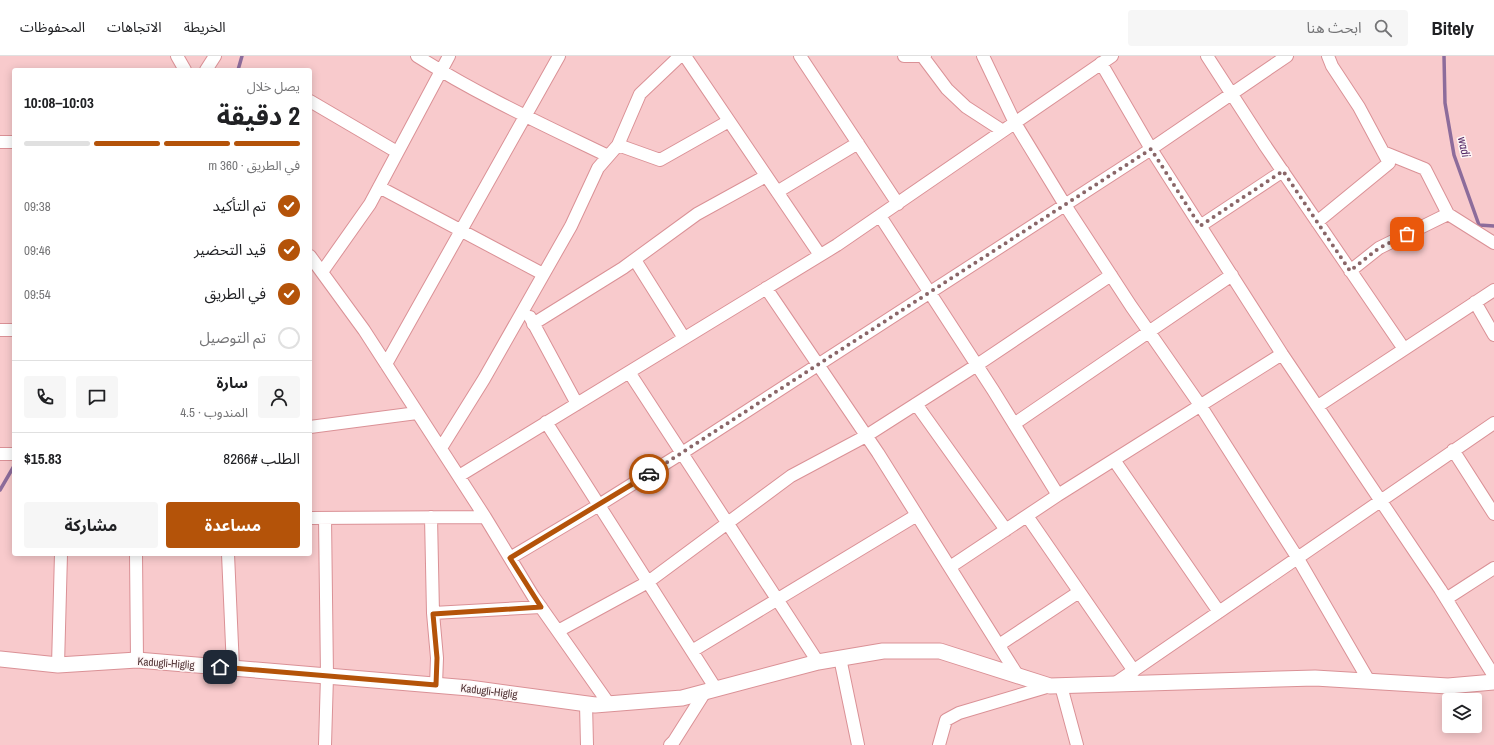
<!DOCTYPE html>
<html lang="ar">
<head>
<meta charset="utf-8">
<style>
	:root { --surface:#fff; --page:#f6f6f6; --text:#202124; --muted:#757577; --line:#e0e0e0; --accent:#b45309 }
	body { margin:0; font-family:"Archivo Narrow","Noto Sans Arabic",sans-serif; background:var(--page); color:var(--text); direction:rtl; height:100vh; display:flex; flex-direction:column; font-size:15px; white-space:nowrap }
	* { box-sizing:border-box; margin:0 }
	p { font-size:13px; color:var(--muted) }
	.icon { flex:none; width:22px; height:22px; fill:none; stroke:currentColor; stroke-width:2; stroke-linecap:round; stroke-linejoin:round }
	.map { position:relative; flex:1; overflow:hidden; direction:ltr }
	.side { position:absolute; left:12px; top:12px; width:300px; height:488px; display:flex; flex-direction:column; background:var(--surface); border-radius:4px; box-shadow:0 2px 10px #0003; direction:rtl }
	.side>* { flex:none }
	.controls { position:absolute; left:1442px; top:637px; display:grid; gap:8px }
	.controls a { display:grid; place-items:center; width:40px; height:40px; border-radius:4px; background:var(--surface); box-shadow:0 2px 10px #0003; font-size:20px }
	.pin { position:absolute; display:grid; place-items:center; width:34px; height:34px; color:#fff; margin:-17px; border-radius:8px; box-shadow:0 2px 6px #0006 }
	.courier { position:absolute; display:grid; place-items:center; width:40px; height:40px; margin:-20px; border:3px solid #b45309; border-radius:50%; background:#fff; color:#222; box-shadow:0 1px 5px #0007 }
	.headline em { font-style:normal; font-weight:700 }
	.headline div { display:flex; flex-direction:column-reverse }
	.headline { display:flex; align-items:center; justify-content:space-between; height:68px; padding:0 12px }
	h1 { font-size:26px; font-weight:700; line-height:30px }
	.bar { display:grid; grid-template-columns:repeat(4,1fr); gap:6px 4px; align-content:center; height:48px; padding:0 12px }
	.bar i { height:5px; border-radius:3px; background:var(--line) }
	.bar .current { background:var(--accent) }
	.bar p { grid-column:span 4 }
	.line { display:flex; align-items:center; gap:10px; padding:0 12px; border-top:1px solid var(--line) }
	.line div { flex:1 }
	.round { display:grid; place-items:center; flex:none; width:42px; height:42px; border-radius:4px; background:var(--page) }
	ol { padding:0 12px; list-style:none }
	li { display:flex; align-items:center; gap:12px; height:44px }
	li p { margin-inline-start:auto }
	li .icon { padding:4px; border-radius:50%; background:var(--accent); color:#fff; stroke-width:4 }
	li:last-child { color:var(--muted) }
	li i { width:22px; height:22px; border:2px solid var(--line); border-radius:50% }
	.primary-button { display:flex; gap:8px; margin-top:auto; padding:8px 12px }
	.primary-button a { flex:1; height:46px; border-radius:4px; background:var(--accent); color:#fff; font-size:16px; font-weight:700; line-height:46px; text-align:center }
	.primary-button a+a { background:var(--page); color:var(--text) }
	header { display:flex; align-items:center; gap:24px; box-sizing:border-box; height:56px; padding:0 20px; background:var(--surface); border-bottom:1px solid var(--line) }
	header strong { font-size:19px }
	nav { display:flex; gap:22px; margin-inline-start:auto; font-size:14px }
	.search { width:280px; height:36px; background:var(--page); display:flex; align-items:center; gap:10px; box-sizing:border-box; padding:0 14px; border-radius:4px; color:var(--muted); font-size:15px }
	.map>svg:first-child { display:block }
	.lines { fill:none; stroke-linecap:round; stroke-linejoin:round }
	.stream { stroke:#8d6c9b; stroke-width:3.5 }
	.minor-casing { stroke:#da9196; stroke-width:14 }
	.tertiary-casing { stroke:#da9196; stroke-width:17 }
	.minor { stroke:#fff; stroke-width:12 }
	.tertiary { stroke:#fff; stroke-width:15 }
	.done { stroke:#8a6668; stroke-width:4; stroke-dasharray:0 7.2 }
	.route { stroke:#b45309; stroke-width:5 }
	.labels { text-anchor:middle; stroke-width:3; stroke-linejoin:round; paint-order:stroke }
	.street-label { font-size:11px; fill:#4e3032; stroke:#fef6f6 }
	.water-label { font-size:12px; font-style:italic; fill:#532865; stroke:#fef6f6 }
</style>
</head>
<body>
<header>
<strong>Bitely</strong>
<div class="search"><svg class="icon" aria-label="search" viewBox="0 0 24 24"><circle cx="10" cy="10" r="6"/><path d="M15 15l6 6"/></svg>ابحث هنا</div>
<nav><a>الخريطة</a><a>الاتجاهات</a><a>المحفوظات</a></nav>
</header>
<div class="map">
<svg width="1494" height="689" viewBox="0 0 1494 689">
	<rect width="100%" height="100%" fill="#f8cacc"/>
	<g class="lines">
		<path class="stream" d="M1444,0L1445,47L1454,99L1479,169L1494,170
			M238,14L242,0
			M0,434L14,410"/>
		<defs>
			<path id="minor" d="M177,0L185,14
				M417,0C478,39 544,69 608,100
				M685,0L820,199
				M800,0L898,148
				M904,0H925
				M983,0L1015,67L1065,149L1131,250L1200,349L1297,501L1369,625
				M1207,0L1264,88L1404,293
				M923,1L947,33L966,51L1003,75
				M1101,7L1151,93L1282,298L1440,533L1494,620
				M206,14L215,0
				M310,45L397,96
				M0,86H14
				M618,89L660,104L729,65
				M1383,96L1425,113L1448,158L1494,187
				M379,131L543,218
				M777,136L858,87
				M880,160L993,334L1058,439
				M1317,166L1389,107L1359,51L1332,10L1328,0
				M1200,170L1283,115
				M310,200L364,274L485,461L533,540L609,648
				M635,204L684,282
				M1350,215L1379,192L1448,158
				M322,216L370,148L449,0
				M766,232L878,397L1018,620
				M1475,246L1494,279
				M530,261L577,348
				M533,268L623,212L697,158L766,120
				M0,274H14
				M386,308L559,0
				M629,316L818,606
				M916,348L1006,474
				M1318,350L1494,234
				M546,366L716,633
				M1014,368L1232,219
				M310,371L417,357
				M441,392L484,323L571,170L598,112L618,89L640,38L680,0
				M1453,394L1494,458
				M0,398H14
				M1114,404L1219,556
				M459,420L837,189L1112,0
				M1027,460L1134,615
				M431,461L433,557L437,602L436,629
				M310,462L485,461
				M325,462L327,620L325,689
				M136,498L137,604
				M228,498L233,612
				M510,502L599,449L682,397L1142,99L1287,0
				M950,511L1058,439L1282,298
				M1446,543L1494,512
				M433,557L541,551
				M558,575L648,526L791,420L866,380L977,309L1111,219
				M999,589L1079,536
				M692,595L917,459
				M840,602L858,689
				M58,609L61,498
				M1114,628L1494,367
				M1061,630L1077,689
				M586,648L587,689
				M670,689L674,685L705,636
				M939,689L946,664L959,657L1050,630"/>
			<path id="tertiary" d="M0,603L58,609L137,604L469,632L595,649L682,642L818,606L883,595H940L1050,630L1315,622L1448,630L1494,626"/>
		</defs>
		<use href="#minor" class="minor-casing"/>
		<use href="#tertiary" class="tertiary-casing"/>
		<use href="#minor" class="minor"/>
		<use href="#tertiary" class="tertiary"/>
	</g>
	<g class="lines">
		<path class="done" d="M649,418L1151,93L1200,170L1283,115L1350,215L1379,192L1407,178"/>
		<path class="route" d="M220,611L436,629L437,602L433,558L541,551L510,502L649,418"/>
	</g>
	<g class="labels">
		<g class="street-label">
			<text transform="translate(166 607) rotate(4)" y="4">Kadugli-Higlig</text>
			<text transform="translate(489 635) rotate(7)" y="4">Kadugli-Higlig</text>
		</g>
		<g class="water-label">
			<text transform="translate(1464 91) rotate(77)" y="4">wadi</text>
		</g>
	</g>
</svg>
<div class="controls">
<a><svg class="icon" aria-label="layers" viewBox="0 0 24 24"><path d="M12 4l9 5-9 5-9-5zM3 14l9 5 9-5"/></svg></a>
</div>
<div class="pin" style="left:1407px;top:178px;background:#ea580c"><svg class="icon" aria-label="bag" viewBox="0 0 24 24"><path d="M5 8h14l-1 12H6zM9 8a3 3 0 0 1 6 0"/></svg></div>
<div class="pin" style="left:220px;top:611px;background:#1f2937"><svg class="icon" aria-label="home" viewBox="0 0 24 24"><path d="M3 11l9-7 9 7M6 9v11h12V9"/></svg></div>
<div class="courier" style="left:649px;top:418px"><svg class="icon" aria-label="car" viewBox="0 0 24 24"><path d="M5 17H2v-5l4-1 3-4h7l3 4 3 1v5h-3M9 17h6M6 11h13"/><circle cx="7" cy="17" r="2"/><circle cx="17" cy="17" r="2"/></svg></div>
<section class="side">
<div class="headline"><div><h1>2 دقيقة</h1><p>يصل خلال</p></div><em>10:03–10:08</em></div>
<div class="bar"><i class="current"></i><i class="current"></i><i class="current"></i><i></i><p>في الطريق · 360 m</p></div>
<ol>
<li><svg class="icon" aria-label="check" viewBox="0 0 24 24"><path d="M5 12l5 5 9-10"/></svg>تم التأكيد<p>09:38</p></li>
<li><svg class="icon" aria-label="check" viewBox="0 0 24 24"><path d="M5 12l5 5 9-10"/></svg>قيد التحضير<p>09:46</p></li>
<li><svg class="icon" aria-label="check" viewBox="0 0 24 24"><path d="M5 12l5 5 9-10"/></svg>في الطريق<p>09:54</p></li>
<li><i></i>تم التوصيل</li>
</ol>
<div class="line" style="height:72px"><a class="round"><svg class="icon" aria-label="person" viewBox="0 0 24 24"><circle cx="12" cy="8" r="4"/><path d="M4 21q1-7 8-7t8 7"/></svg></a><div><b>سارة</b><p>المندوب · 4.5</p></div><a class="round"><svg class="icon" aria-label="chat" viewBox="0 0 24 24"><path d="M4 5h16v11H9l-5 4z"/></svg></a><a class="round"><svg class="icon" aria-label="phone" viewBox="0 0 24 24"><path d="M5 4h4l2 5-3 2q2 4 5 5l2-3 5 2v4C11 20 4 13 5 4z"/></svg></a></div>
<div class="line" style="height:52px"><div>الطلب #8266</div><b>$15.83</b></div>
<div class="primary-button"><a>مساعدة</a><a>مشاركة</a></div>
</section>
</div>
</body>
</html>
